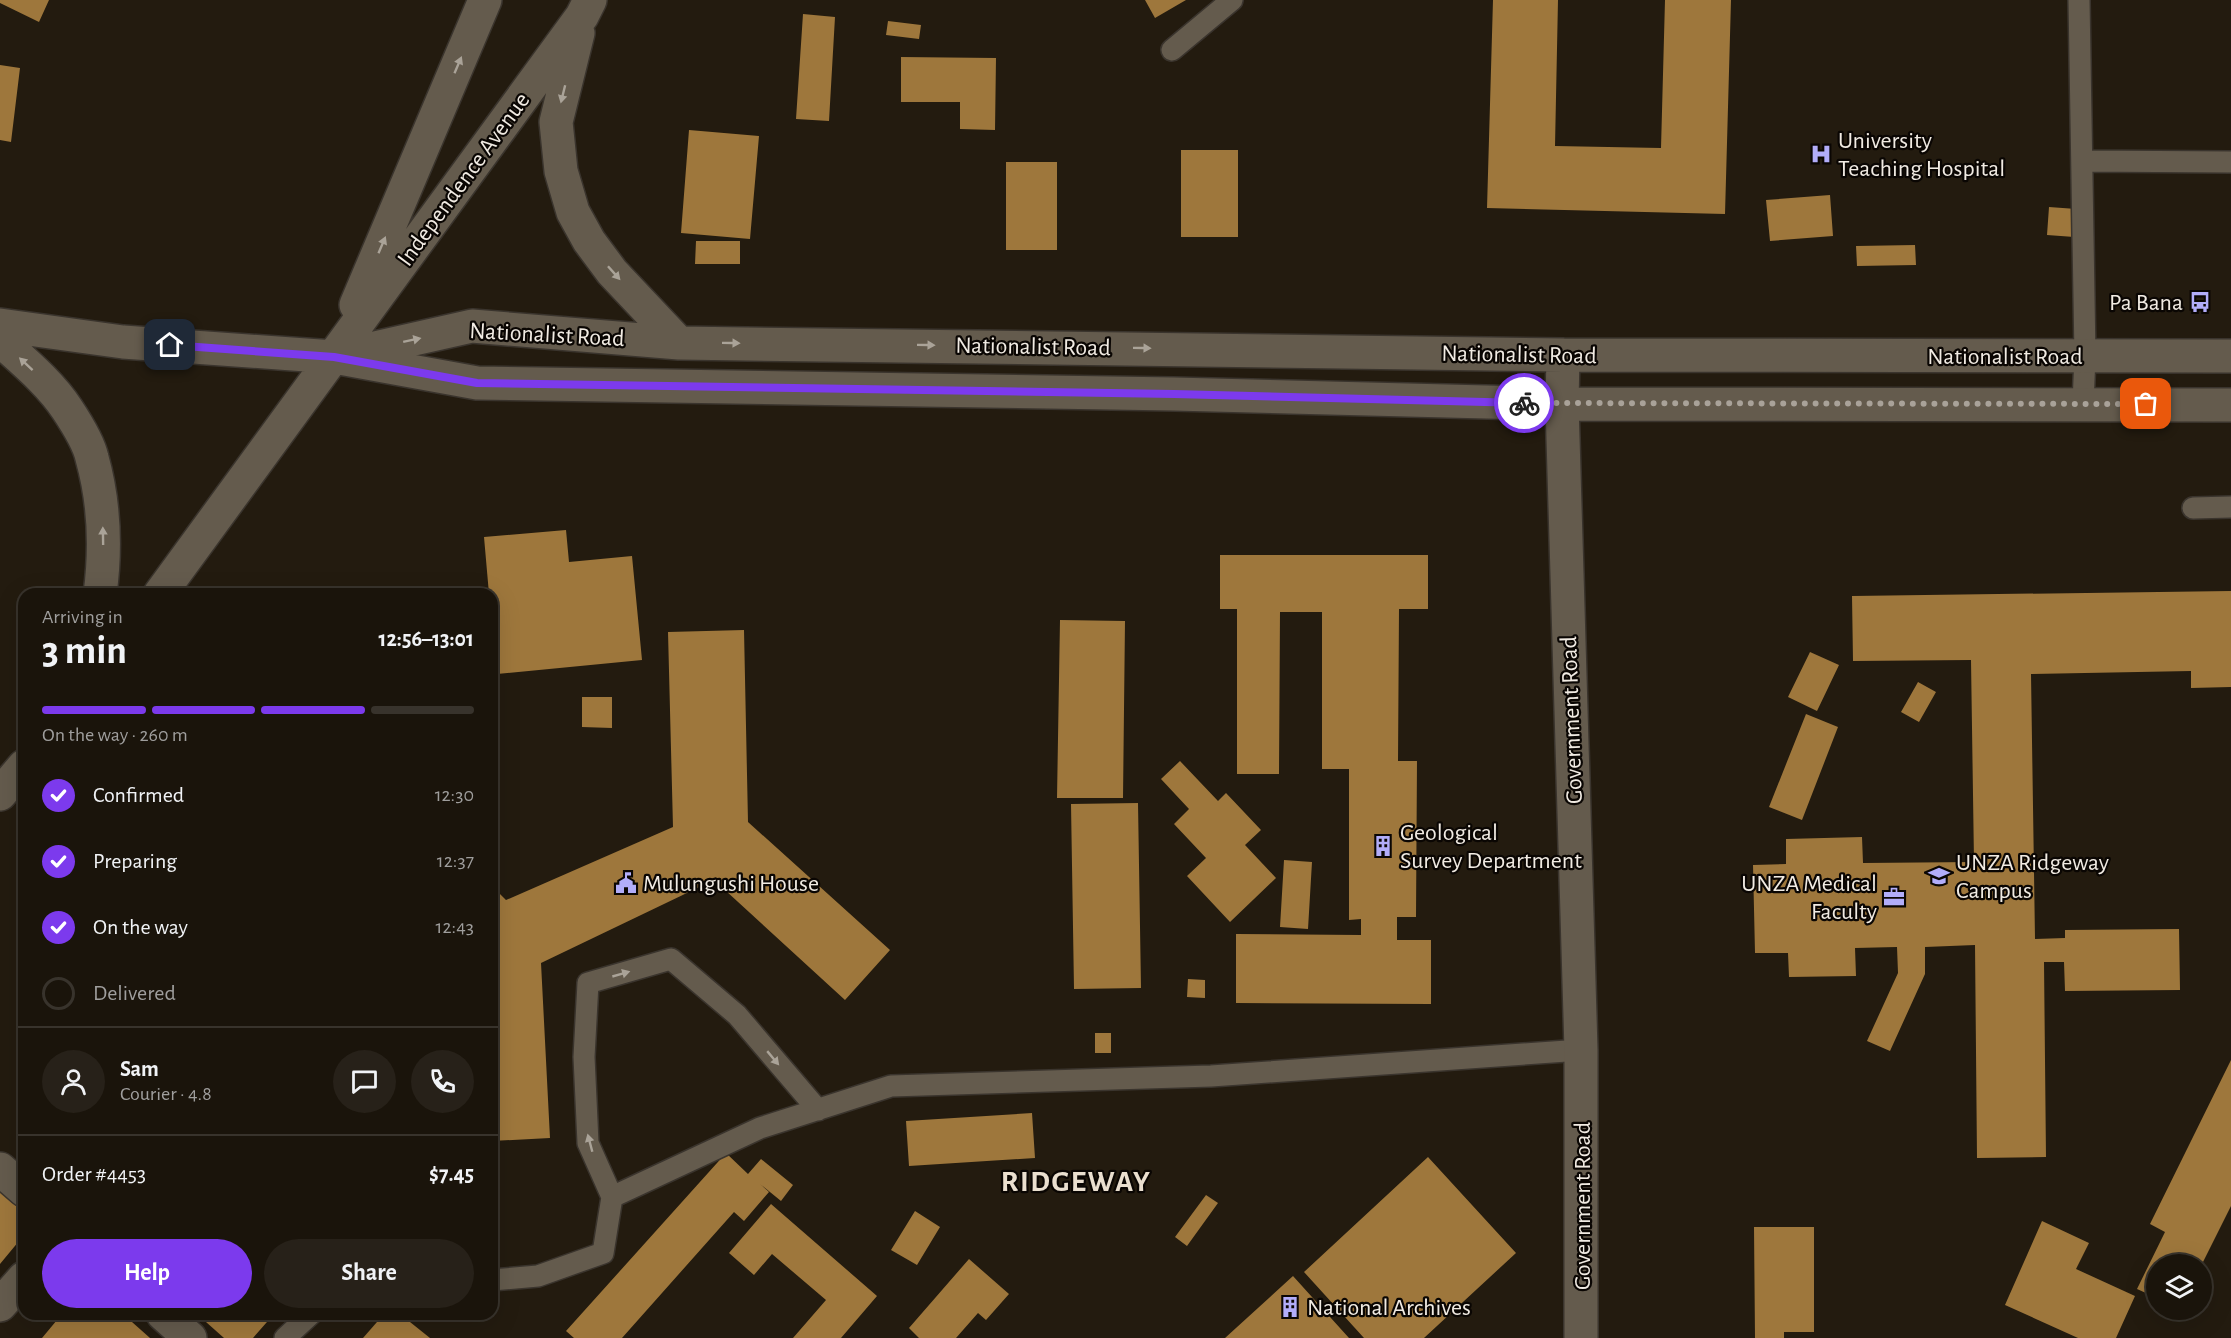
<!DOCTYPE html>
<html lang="en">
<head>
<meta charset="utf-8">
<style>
	:root { --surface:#1a140b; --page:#272119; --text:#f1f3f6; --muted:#9f9e9d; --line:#38332c; --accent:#7c3aed }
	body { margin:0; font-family:"Alegreya Sans",sans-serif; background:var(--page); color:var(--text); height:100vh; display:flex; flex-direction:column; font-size:22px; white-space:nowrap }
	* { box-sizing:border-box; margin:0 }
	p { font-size:20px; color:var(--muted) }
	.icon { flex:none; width:33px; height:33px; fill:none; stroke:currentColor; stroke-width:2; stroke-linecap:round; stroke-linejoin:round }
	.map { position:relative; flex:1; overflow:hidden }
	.sheet { position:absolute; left:18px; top:588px; width:480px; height:732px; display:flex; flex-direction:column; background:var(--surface); border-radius:18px; box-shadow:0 6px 24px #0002,0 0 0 2px var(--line) }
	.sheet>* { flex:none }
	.buttons { position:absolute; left:2146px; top:1254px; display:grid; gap:12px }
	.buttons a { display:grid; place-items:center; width:66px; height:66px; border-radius:50%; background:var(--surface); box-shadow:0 6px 24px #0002,0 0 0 2px var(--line); font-size:30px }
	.pin { position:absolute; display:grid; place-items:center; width:51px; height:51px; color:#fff; margin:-26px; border-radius:12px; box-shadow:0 3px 9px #0006 }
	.courier { position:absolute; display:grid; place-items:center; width:60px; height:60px; margin:-30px; border:4px solid #7c3aed; border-radius:50%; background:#fff; color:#222; box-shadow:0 2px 8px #0007 }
	.head em { font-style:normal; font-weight:700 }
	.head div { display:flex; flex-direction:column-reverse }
	.head { display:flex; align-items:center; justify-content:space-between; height:102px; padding:0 24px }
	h1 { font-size:39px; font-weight:700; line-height:45px }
	.bar { display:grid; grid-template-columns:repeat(4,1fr); gap:9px 6px; align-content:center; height:72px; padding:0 24px }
	.bar i { height:8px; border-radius:4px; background:var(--line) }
	.bar .on { background:var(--accent) }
	.bar p { grid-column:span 4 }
	.line { display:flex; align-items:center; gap:15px; padding:0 24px; border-top:2px solid var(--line) }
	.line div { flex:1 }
	.round { display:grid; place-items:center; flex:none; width:63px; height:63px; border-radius:32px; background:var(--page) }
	ol { padding:0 24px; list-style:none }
	li { display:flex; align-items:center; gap:18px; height:66px }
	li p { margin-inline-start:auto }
	li .icon { padding:6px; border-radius:50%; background:var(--accent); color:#fff; stroke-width:4 }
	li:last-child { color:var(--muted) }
	li i { width:33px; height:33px; border:3px solid var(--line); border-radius:50% }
	.primary-button { display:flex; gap:12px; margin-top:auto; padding:12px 24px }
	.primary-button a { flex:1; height:69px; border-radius:36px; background:var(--accent); color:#fff; font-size:24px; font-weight:700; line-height:69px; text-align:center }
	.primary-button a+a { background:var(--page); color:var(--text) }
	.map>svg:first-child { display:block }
	.building { fill:#9e773c }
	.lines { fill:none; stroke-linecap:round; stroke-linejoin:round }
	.lane-casing { stroke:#3a342d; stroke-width:24 }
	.street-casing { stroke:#3a342d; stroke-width:36 }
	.secondary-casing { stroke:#3a342d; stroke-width:36 }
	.lane { stroke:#645b4d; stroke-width:21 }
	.street { stroke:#645b4d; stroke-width:33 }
	.secondary { stroke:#645b4d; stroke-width:33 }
	.oneway { fill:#aaa398 }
	.done { stroke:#a9a299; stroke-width:6; stroke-dasharray:0 10.8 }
	.route { stroke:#7c3aed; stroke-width:8 }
	.labels { text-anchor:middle; stroke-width:4.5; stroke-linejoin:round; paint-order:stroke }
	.poi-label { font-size:24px; fill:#f1ebe3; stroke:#0a0603; text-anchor:start }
	.street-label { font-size:24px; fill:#f1ebe3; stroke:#0a0603 }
	.district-label { font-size:30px; font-weight:bold; letter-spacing:1.5px; fill:#eadfcf; stroke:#0a0603 }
</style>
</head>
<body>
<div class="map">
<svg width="2231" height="1338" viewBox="0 0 2231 1338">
	<rect width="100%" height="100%" fill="#231b0f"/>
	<path class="building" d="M0,0H49L39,22L0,3Z
		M1145,0H1186L1155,18Z
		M1493,0H1558L1555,146L1661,148L1665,0H1731L1725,214L1487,208Z
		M803,14L835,17L829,121L796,119Z
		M888,21L921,25L919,39L886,35Z
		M901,57L996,58L995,130L960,129V102H901Z
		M0,65L20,68L11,142L0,140Z
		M689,130L759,136L750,239L681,233Z
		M1181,150H1238V237H1181Z
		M1006,162H1057V250H1006Z
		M1830,195L1833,236L1770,241L1766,200Z
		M2049,207L2090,210L2088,238L2047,235Z
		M696,241H740V264H695Z
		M1915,245L1916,265L1857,266L1856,246Z
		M566,530L569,562L632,556L642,660L497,674L492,625V594H489L484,537Z
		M1220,555H1428V609H1399L1398,761H1417L1416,917H1397V940H1431V1004L1236,1003V934L1361,935V919L1349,920V769H1322V612H1280L1279,774H1237V609H1220Z
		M2231,591V687L2191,688V671L2031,674L2035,939L2065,938V930L2179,929L2180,990L2065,991L2064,962H2044L2046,1157L1977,1158L1975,945L1925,947V974L1890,1051L1867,1041L1898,973L1897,947L1855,948L1856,976L1789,977L1788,953H1755L1753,865L1786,864V839L1862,837L1863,863L1974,862L1971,660L1853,661L1852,596Z
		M1060,620L1125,621L1123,798H1057Z
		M744,630L748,822L890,950L845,1000L714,880L541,963L550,1138L492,1141V886L506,900L673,827L668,632Z
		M1810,652L1839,665L1817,711L1788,697Z
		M1918,682L1936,692L1919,722L1901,712Z
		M582,697H612V728L582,727Z
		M1806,714L1838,727L1802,820L1769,807Z
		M1180,761L1218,801L1226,793L1261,830L1245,845L1276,878L1230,922L1187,876L1206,858L1174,824L1189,809L1161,779Z
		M1138,803L1141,988L1074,989L1071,804Z
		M1284,860L1312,862L1308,929L1280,927Z
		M1188,979L1205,980V998L1187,997Z
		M1095,1033H1111V1053H1095Z
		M2231,1060V1206L2202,1264H2157V1298L2137,1289L2165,1232L2150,1224Z
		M1032,1113L1035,1158L909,1166L906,1121Z
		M726,1153L748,1174L761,1159L793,1185L781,1201L760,1184L769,1192L744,1221L734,1212L622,1338H574L566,1331Z
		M1428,1157L1516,1253L1424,1338H1364L1304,1272Z
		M0,1175L24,1195V1235L0,1264Z
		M1206,1195L1218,1203L1187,1246L1175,1237Z
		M771,1204L877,1296L841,1338H793L826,1300L772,1254L754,1275L729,1253Z
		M915,1211L940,1227L917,1265L891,1250Z
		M2042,1221L2089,1243L2076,1269L2135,1296L2116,1338H2078L2005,1305Z
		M1754,1227H1814V1332H1784V1338H1755Z
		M969,1259L1009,1294L986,1320L978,1313L956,1338H919L909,1328Z
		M1293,1276L1349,1338H1225Z
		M62,1314H123L150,1338H42Z
		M197,1314H274L253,1338H224Z
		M384,1314H400L430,1338H363Z"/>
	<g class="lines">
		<defs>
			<path id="lane" d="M2079,0L2085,356L2083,404
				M1172,50L1232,0
				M2082,161L2231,162
				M2193,508L2231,507
				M612,1197L760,1128L891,1086L1211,1076L1581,1050
				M492,1280L538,1276L603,1253L612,1197L588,1143L584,1057L588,983L671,959L737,1015L818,1110
				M285,1338L311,1314"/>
			<path id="street" d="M0,1169L24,1190
				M0,1305L24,1278
				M163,1314L190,1338"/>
			<path id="secondary" d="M578,33L556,122L561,171L573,212L589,241L612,272L679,343
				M356,305L485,0
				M0,325L123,342L334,357L477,383L1174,394L1562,404L2231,405
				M0,340C23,361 50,383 67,409C75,421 89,444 92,458C104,501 106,549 100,594
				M348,354L472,326L679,343L1563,355L2231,356
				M1563,355L1562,404L1581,1050V1338
				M160,594L582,16L590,0
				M0,794L24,766"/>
		</defs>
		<use href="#lane" class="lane-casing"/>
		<use href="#street" class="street-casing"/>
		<use href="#secondary" class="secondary-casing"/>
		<use href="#lane" class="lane"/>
		<use href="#street" class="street"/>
		<use href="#secondary" class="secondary"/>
	</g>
	<defs><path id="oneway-solid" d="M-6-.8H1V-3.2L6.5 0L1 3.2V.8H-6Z" transform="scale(1.5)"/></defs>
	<g class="oneway">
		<use href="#oneway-solid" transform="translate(458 65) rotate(-67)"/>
		<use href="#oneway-solid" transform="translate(563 94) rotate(104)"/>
		<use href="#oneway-solid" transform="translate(382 245) rotate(-67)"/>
		<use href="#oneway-solid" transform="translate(614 273) rotate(48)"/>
		<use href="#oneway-solid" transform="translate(412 340) rotate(-12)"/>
		<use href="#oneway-solid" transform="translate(731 343) rotate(1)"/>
		<use href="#oneway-solid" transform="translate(926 345) rotate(1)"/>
		<use href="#oneway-solid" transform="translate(1142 348) rotate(1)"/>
		<use href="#oneway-solid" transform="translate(26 364) rotate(-137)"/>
		<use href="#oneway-solid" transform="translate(103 536) rotate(-91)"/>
		<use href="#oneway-solid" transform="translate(621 974) rotate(-16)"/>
		<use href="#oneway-solid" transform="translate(773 1058) rotate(50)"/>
		<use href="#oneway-solid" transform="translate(590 1143) rotate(-105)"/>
	</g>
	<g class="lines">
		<path class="done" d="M1524,403L2146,404"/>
		<path class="route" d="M170,345L334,357L477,383L1174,394L1524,403"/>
	</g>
	<defs>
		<symbol id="hospital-bare" viewBox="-9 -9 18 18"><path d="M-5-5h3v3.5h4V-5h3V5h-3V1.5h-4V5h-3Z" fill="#b2adf9" stroke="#0a0603" stroke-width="2.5" paint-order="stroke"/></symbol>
		<symbol id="bus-bare" viewBox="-9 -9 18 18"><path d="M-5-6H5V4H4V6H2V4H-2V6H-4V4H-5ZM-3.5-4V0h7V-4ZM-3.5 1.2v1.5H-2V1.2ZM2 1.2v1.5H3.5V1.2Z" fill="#b2adf9" stroke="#0a0603" stroke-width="2.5" paint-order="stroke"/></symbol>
		<symbol id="building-bare" viewBox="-9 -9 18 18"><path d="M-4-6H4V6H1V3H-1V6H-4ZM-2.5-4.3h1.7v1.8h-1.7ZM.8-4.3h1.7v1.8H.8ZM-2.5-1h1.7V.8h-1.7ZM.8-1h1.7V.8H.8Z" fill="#b2adf9" stroke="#0a0603" stroke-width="2.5" paint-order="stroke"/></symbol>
		<symbol id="university-bare" viewBox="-9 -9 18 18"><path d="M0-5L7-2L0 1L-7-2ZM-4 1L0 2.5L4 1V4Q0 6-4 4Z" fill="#b2adf9" stroke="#0a0603" stroke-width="2.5" paint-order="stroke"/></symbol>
		<symbol id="civic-bare" viewBox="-9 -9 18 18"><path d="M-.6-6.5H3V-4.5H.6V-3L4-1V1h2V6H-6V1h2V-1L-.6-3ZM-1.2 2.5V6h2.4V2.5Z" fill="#b2adf9" stroke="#0a0603" stroke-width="2.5" paint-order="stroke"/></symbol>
		<symbol id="office-bare" viewBox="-9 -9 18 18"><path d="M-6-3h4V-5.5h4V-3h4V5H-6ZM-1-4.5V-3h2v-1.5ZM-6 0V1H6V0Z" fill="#b2adf9" stroke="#0a0603" stroke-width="2.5" paint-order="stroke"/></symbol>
	</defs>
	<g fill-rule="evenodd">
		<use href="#hospital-bare" x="1806" y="139" width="30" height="30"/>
		<use href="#bus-bare" x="2185" y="287" width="30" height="30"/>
		<use href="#building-bare" x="1368" y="831" width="30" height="30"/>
		<use href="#university-bare" x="1924" y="861" width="30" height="30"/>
		<use href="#civic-bare" x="611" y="868" width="30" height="30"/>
		<use href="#office-bare" x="1879" y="882" width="30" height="30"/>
		<use href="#building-bare" x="1275" y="1292" width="30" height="30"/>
	</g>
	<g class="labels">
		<g class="poi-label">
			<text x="1838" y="148">University<tspan x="1838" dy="28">Teaching Hospital</tspan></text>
			<text x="2183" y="310" text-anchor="end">Pa Bana</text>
			<text x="1400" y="840">Geological<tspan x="1400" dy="28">Survey Department</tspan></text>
			<text x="1956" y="870">UNZA Ridgeway<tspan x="1956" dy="28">Campus</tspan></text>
			<text x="643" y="891">Mulungushi House</text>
			<text x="1877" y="891" text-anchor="end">UNZA Medical<tspan x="1877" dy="28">Faculty</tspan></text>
			<text x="1307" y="1315">National Archives</text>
		</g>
		<g class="street-label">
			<text transform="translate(463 179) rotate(-54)" y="8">Independence Avenue</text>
			<text transform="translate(547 334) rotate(3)" y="8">Nationalist Road</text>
			<text transform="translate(1033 346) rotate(1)" y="8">Nationalist Road</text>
			<text transform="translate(1519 354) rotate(1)" y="8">Nationalist Road</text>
			<text x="2005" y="364">Nationalist Road</text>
			<text transform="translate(1571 720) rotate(-92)" y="8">Government Road</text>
			<text transform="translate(1582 1206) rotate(-90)" y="8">Government Road</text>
		</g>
		<g class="district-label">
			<text x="1076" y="1191">RIDGEWAY</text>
		</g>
	</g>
</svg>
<div class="buttons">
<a><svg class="icon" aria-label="layers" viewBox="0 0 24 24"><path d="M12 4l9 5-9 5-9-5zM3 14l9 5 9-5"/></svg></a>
</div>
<div class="pin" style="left:2146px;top:404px;background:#ea580c"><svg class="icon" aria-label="bag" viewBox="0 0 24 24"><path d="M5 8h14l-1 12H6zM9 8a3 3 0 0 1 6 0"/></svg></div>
<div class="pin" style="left:170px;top:345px;background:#1f2937"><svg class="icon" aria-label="home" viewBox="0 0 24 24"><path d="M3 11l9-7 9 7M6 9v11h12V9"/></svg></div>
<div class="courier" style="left:1524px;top:403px"><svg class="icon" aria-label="bike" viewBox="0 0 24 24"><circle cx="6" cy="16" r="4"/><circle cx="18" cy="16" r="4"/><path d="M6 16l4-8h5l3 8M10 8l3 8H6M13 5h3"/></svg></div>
<section class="sheet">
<div class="head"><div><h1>3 min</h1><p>Arriving in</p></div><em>12:56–13:01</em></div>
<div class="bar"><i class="on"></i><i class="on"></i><i class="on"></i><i></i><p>On the way · 260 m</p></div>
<ol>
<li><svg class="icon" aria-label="check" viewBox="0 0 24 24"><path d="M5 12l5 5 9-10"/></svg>Confirmed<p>12:30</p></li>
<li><svg class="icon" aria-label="check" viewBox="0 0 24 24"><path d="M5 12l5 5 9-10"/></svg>Preparing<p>12:37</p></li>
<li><svg class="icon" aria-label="check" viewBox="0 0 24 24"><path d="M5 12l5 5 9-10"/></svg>On the way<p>12:43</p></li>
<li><i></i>Delivered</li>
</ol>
<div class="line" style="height:108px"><a class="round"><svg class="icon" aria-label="person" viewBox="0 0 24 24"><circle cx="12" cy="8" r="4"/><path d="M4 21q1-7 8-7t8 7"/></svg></a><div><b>Sam</b><p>Courier · 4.8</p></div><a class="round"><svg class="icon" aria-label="chat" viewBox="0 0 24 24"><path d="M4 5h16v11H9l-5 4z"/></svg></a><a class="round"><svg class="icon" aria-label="phone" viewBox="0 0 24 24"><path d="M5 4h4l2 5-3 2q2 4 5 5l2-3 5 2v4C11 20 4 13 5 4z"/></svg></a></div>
<div class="line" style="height:78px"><div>Order #4453</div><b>$7.45</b></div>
<div class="primary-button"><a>Help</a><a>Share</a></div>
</section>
</div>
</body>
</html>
